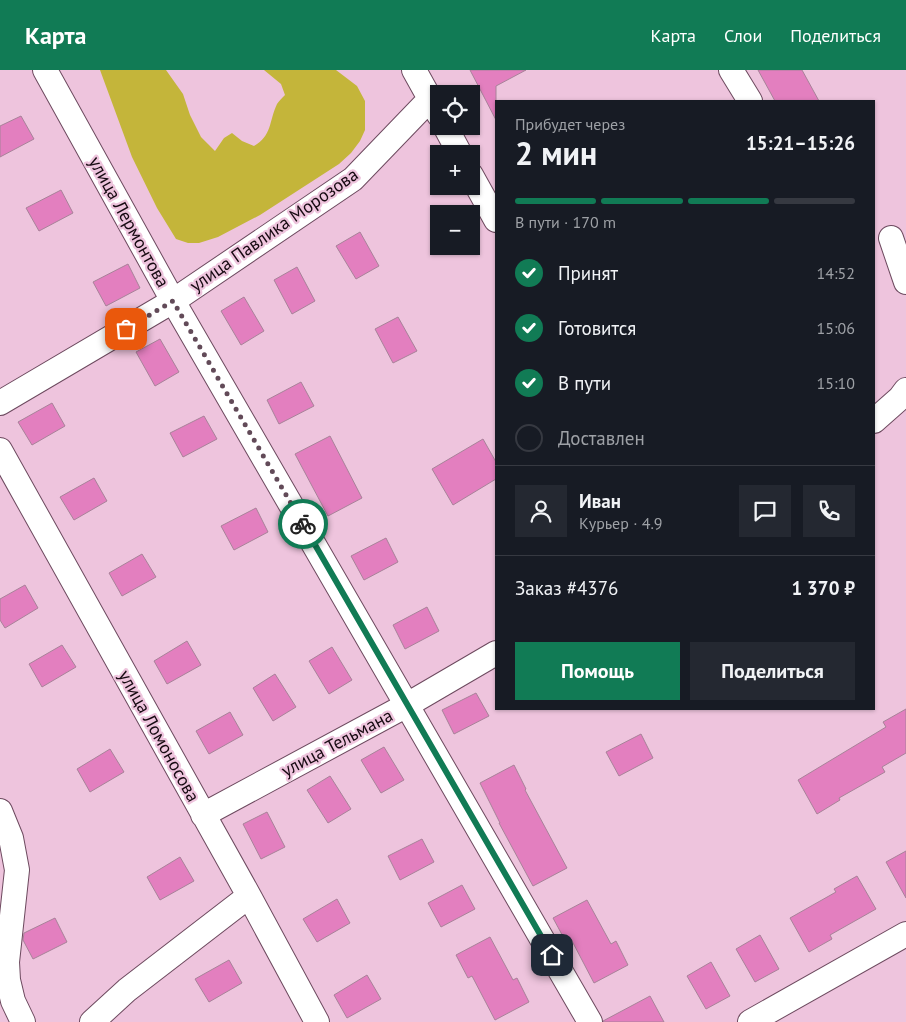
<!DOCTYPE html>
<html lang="ru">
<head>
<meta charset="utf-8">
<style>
	:root { --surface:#171b24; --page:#242831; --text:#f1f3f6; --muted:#9ea1a6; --line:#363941; --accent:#117b55 }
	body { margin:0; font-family:"PT Sans",sans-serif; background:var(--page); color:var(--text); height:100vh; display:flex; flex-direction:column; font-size:19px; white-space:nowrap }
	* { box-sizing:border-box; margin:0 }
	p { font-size:16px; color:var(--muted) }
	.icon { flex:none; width:28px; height:28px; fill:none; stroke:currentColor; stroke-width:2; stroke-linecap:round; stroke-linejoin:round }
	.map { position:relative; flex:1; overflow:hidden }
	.details { position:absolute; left:495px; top:30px; width:380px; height:610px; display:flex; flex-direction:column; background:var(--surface); border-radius:0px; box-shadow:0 1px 4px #0004 }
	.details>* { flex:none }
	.tools { position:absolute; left:430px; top:15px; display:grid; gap:10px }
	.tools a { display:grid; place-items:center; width:50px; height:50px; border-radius:0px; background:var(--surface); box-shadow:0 1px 4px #0004; font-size:25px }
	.pin { position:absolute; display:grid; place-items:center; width:42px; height:42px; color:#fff; margin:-21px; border-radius:10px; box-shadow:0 2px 8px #0006 }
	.courier { position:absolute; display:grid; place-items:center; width:50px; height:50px; margin:-25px; border:4px solid #117b55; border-radius:50%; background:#fff; color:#222; box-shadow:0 1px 6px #0007 }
	.headline em { font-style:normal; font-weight:700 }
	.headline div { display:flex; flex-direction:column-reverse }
	.headline { display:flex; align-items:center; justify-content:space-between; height:85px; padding:0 20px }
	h1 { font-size:32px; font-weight:700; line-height:38px }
	.bar { display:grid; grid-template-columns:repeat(4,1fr); gap:8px 5px; align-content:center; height:60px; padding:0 20px }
	.bar i { height:6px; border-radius:4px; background:var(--line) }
	.bar .active { background:var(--accent) }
	.bar p { grid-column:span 4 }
	.line { display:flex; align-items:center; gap:12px; padding:0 20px; border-top:1px solid var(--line) }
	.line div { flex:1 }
	.round { display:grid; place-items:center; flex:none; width:52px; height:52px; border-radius:0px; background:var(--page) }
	ol { padding:0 20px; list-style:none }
	li { display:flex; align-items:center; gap:15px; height:55px }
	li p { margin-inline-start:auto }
	li .icon { padding:5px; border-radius:50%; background:var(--accent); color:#fff; stroke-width:4 }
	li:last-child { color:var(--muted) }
	li i { width:28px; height:28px; border:2px solid var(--line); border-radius:50% }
	.button { display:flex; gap:10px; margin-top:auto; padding:10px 20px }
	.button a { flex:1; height:58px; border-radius:0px; background:var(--accent); color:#fff; font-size:20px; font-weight:700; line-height:58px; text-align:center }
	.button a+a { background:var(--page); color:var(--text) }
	header { display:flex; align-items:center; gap:30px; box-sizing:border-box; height:70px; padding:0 25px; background:var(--accent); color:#fff }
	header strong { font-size:24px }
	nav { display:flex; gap:28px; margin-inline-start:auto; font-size:18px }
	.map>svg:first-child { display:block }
	.green { fill:#c4b53a }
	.building { fill:#e37fbf; stroke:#a88299 }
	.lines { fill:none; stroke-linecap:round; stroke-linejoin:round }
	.minor-casing { stroke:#6d4a5f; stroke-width:26 }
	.minor { stroke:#fff; stroke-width:24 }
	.done { stroke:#624a58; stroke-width:5; stroke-dasharray:0 9 }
	.route { stroke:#117b55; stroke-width:6 }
	.labels { text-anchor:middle; stroke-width:4.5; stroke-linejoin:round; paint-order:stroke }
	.street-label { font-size:18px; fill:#160911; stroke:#eec4dd }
</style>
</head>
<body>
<header>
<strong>Карта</strong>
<nav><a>Карта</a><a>Слои</a><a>Поделиться</a></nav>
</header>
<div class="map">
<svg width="906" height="952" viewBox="0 0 906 952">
	<rect width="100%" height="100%" fill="#eec4dd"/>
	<path class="green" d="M100,0H166L183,24L190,45L201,67L215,81L224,68L232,63L242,71L254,76C272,66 269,51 277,34C279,31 282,28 285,25L281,14L264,0H336L357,16L365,31V60L360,71L351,83L339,94L260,145L218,167L199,173H188L176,169L157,138L132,87Z"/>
	<path class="building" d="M470,0H526L496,16V50Z
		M758,0H802L819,31H775Z
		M21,46L34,69L0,87V56Z
		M61,120L73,143L39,161L26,138Z
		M360,162L379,196L356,209L336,176Z
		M128,194L140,218L106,236L93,212Z
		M297,197L315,231L292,244L274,210Z
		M244,227L264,261L241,275L221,241Z
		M398,247L417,281L393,293L375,259Z
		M160,269L179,302L155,316L136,282Z
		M301,312L314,336L279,354L267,330Z
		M52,333L65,356L32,375L18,352Z
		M204,346L217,369L183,387L170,363Z
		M330,366L362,428L328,446L295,384Z
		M483,369L496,392V409L453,435L432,399Z
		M94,408L107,431L74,450L60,427Z
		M256,438L268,462L234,480L221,456Z
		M386,468L398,492L364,510L351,486Z
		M142,484L156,507L122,526L109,503Z
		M25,515L38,538L5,558L0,550V529Z
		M427,537L439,561L405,579L393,555Z
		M187,571L201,595L167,614L154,591Z
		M62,575L76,597L42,617L29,594Z
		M332,577L352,610L329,624L309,591Z
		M275,604L296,637L273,651L253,618Z
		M476,623L489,646L454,664L442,640Z
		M906,639V683L882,697L885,702L839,728L840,730L817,744L798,710L886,657L883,652Z
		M230,642L243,665L209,684L196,661Z
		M641,664L653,688L619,706L606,682Z
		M384,677L404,710L381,723L361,690Z
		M110,679L124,702L90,722L77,699Z
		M514,695L526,719L525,720L567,798L533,816L499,753H500L480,713Z
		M330,706L351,739L328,753L307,720Z
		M267,742L285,777L261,789L243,754Z
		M422,769L434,792L400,810L388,786Z
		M906,781V828L886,792Z
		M180,787L194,811L160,830L147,807Z
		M857,806L876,839L830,865L832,869L809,882L790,848L836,822L834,819Z
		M462,815L475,839L441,857L428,833Z
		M337,829L350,853L317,872L303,849Z
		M587,830L611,874L616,871L628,895L594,913L571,869L566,872L553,848Z
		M55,848L67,872L33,889L23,870L24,863Z
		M760,865L779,899L755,912L736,879Z
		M490,867L513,910L517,908L529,932L495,950L472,906L468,908L456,885Z
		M229,890L242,913L209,932L195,909Z
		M711,892L730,926L706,939L687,906Z
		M367,905L381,929L347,948L334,925Z
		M650,926L664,952H604L603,951Z"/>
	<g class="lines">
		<defs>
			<path id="minor" d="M45,0L173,231L590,952
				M414,0L439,45
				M731,0L750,31
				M445,56L460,84
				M471,105L496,150
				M891,168L906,212
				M0,333L173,231L353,109L430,29
				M874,351L900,328L906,320
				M0,380L249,826L317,952
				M0,741L11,768L17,800L7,892L8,910L13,931L23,952
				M203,745L407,635L496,583
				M92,952L127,920L249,826
				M750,952L906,864"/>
		</defs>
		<use href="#minor" class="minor-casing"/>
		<use href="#minor" class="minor"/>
	</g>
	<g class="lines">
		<path class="done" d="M126,259L173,231L303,454"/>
		<path class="route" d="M303,454L552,885"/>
	</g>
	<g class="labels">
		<g class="street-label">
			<text transform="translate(129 152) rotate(61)" y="6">улица Лермонтова</text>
			<text transform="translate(274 160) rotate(-35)" y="6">улица Павлика Морозова</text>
			<text transform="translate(159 666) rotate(61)" y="6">улица Ломоносова</text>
			<text transform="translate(337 673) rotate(-28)" y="6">улица Тельмана</text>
		</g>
	</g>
</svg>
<div class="tools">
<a><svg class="icon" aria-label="locate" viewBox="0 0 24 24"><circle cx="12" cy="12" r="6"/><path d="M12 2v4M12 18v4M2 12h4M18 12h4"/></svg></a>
<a>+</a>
<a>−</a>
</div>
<div class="pin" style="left:126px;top:259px;background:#ea580c"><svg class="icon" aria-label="bag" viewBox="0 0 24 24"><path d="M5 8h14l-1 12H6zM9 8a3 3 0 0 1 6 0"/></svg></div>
<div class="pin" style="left:552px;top:885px;background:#1f2937"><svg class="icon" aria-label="home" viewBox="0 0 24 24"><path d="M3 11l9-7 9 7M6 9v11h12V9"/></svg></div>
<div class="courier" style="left:303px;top:454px"><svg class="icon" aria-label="bike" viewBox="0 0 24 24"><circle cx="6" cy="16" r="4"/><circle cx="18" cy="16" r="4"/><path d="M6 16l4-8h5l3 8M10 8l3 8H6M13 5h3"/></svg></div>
<section class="details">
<div class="headline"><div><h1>2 мин</h1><p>Прибудет через</p></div><em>15:21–15:26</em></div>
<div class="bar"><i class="active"></i><i class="active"></i><i class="active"></i><i></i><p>В пути · 170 m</p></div>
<ol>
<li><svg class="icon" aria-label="check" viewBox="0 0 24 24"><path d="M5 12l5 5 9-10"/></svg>Принят<p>14:52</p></li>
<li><svg class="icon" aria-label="check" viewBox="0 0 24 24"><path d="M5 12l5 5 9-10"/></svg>Готовится<p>15:06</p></li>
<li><svg class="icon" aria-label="check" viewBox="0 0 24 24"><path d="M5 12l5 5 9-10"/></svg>В пути<p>15:10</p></li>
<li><i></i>Доставлен</li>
</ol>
<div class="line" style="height:90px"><a class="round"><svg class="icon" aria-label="person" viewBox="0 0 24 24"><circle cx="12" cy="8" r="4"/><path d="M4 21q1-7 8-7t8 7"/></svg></a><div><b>Иван</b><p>Курьер · 4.9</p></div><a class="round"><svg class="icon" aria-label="chat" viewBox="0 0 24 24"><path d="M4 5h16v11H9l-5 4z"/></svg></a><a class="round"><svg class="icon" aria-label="phone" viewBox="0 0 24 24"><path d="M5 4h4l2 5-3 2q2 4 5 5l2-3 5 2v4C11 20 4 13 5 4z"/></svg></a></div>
<div class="line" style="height:65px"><div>Заказ #4376</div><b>1 370 ₽</b></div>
<div class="button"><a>Помощь</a><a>Поделиться</a></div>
</section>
</div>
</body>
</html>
